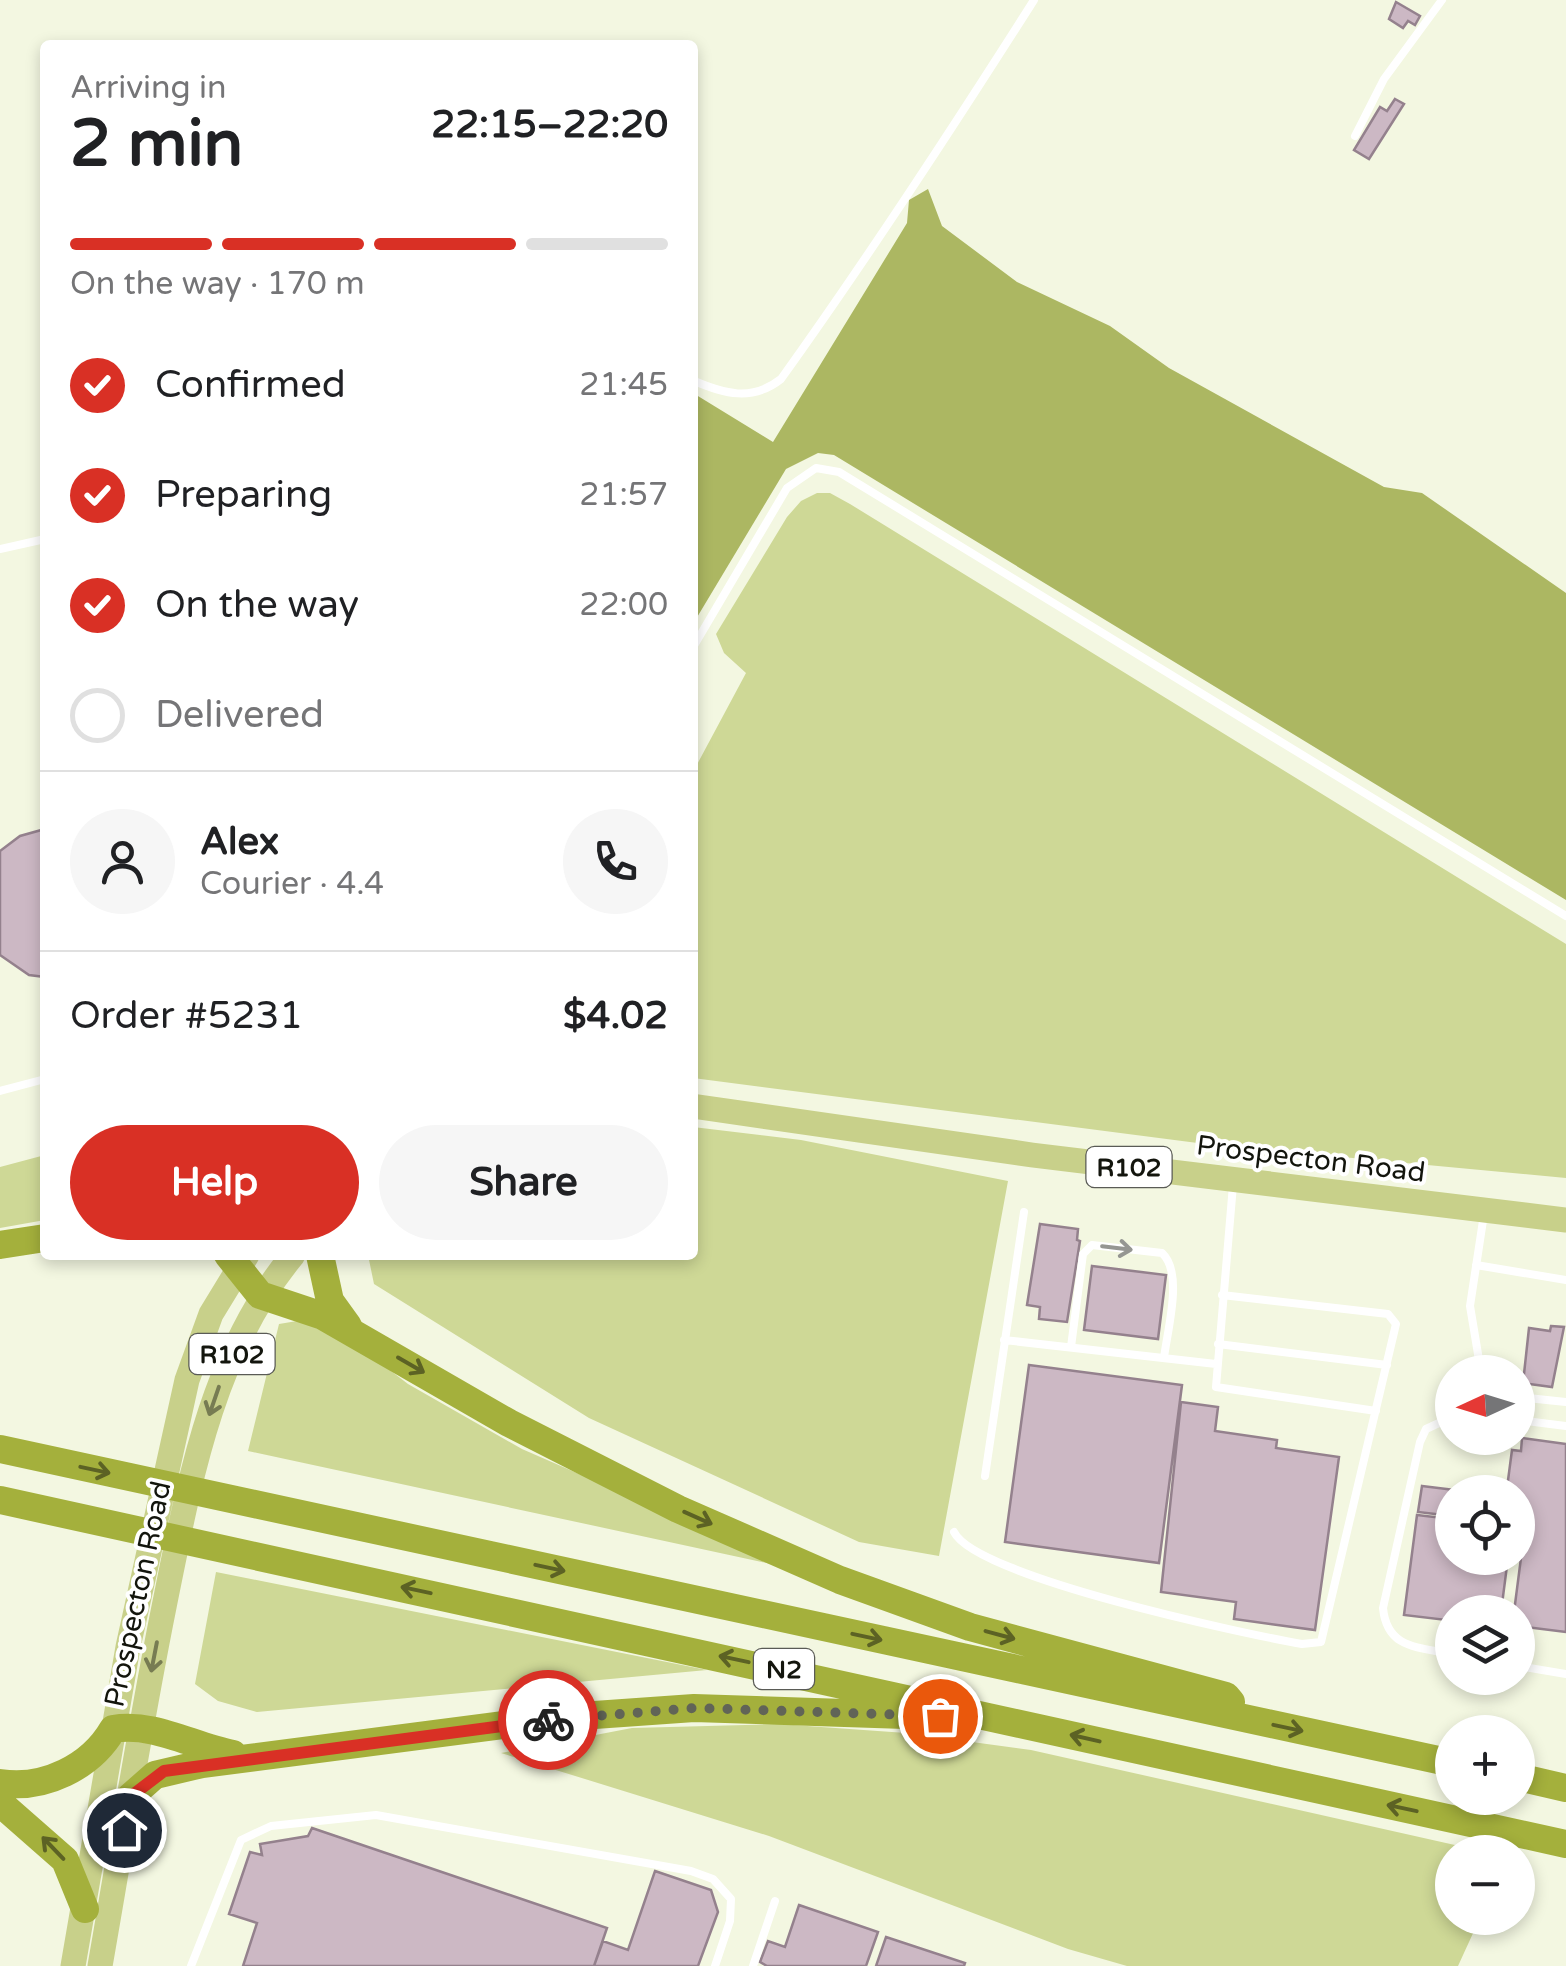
<!DOCTYPE html>
<html lang="en">
<head>
<meta charset="utf-8">
<style>
	:root { --surface:#fff; --page:#f6f6f6; --text:#202124; --muted:#757577; --line:#e0e0e0; --accent:#d93025 }
	body { margin:0; font-family:"Varela Round",sans-serif; background:var(--page); color:var(--text); height:100vh; display:flex; flex-direction:column; font-size:38px; white-space:nowrap }
	* { box-sizing:border-box; margin:0 }
	p { font-size:32px; color:var(--muted) }
	.icon { flex:none; width:55px; height:55px; fill:none; stroke:currentColor; stroke-width:2; stroke-linecap:round; stroke-linejoin:round }
	.map { position:relative; flex:1; overflow:hidden }
	.sheet { position:absolute; left:40px; top:40px; width:658px; height:1220px; display:flex; flex-direction:column; background:var(--surface); border-radius:10px; box-shadow:0 5px 15px #0003 }
	.sheet>* { flex:none }
	.needle { width:65px; rotate:266deg }
	.buttons { position:absolute; left:1435px; top:1355px; display:grid; gap:20px }
	.buttons a { display:grid; place-items:center; width:100px; height:100px; border-radius:50%; background:var(--surface); box-shadow:0 5px 15px #0003; font-size:50px }
	.pin { position:absolute; display:grid; place-items:center; width:85px; height:85px; color:#fff; margin:-42px; border:5px solid #fff; border-radius:50%; box-shadow:0 2px 10px #0007 }
	.courier { position:absolute; display:grid; place-items:center; width:100px; height:100px; margin:-50px; border:8px solid #d93025; border-radius:50%; background:#fff; color:#222; box-shadow:0 2px 12px #0007 }
	.summary em { font-style:normal; font-weight:700 }
	.summary div { display:flex; flex-direction:column-reverse }
	.summary { display:flex; align-items:center; justify-content:space-between; height:170px; padding:0 30px }
	h1 { font-size:65px; font-weight:700; line-height:75px }
	.bar { display:grid; grid-template-columns:repeat(4,1fr); gap:15px 10px; align-content:center; height:120px; padding:0 30px }
	.bar i { height:12px; border-radius:8px; background:var(--line) }
	.bar .active { background:var(--accent) }
	.bar p { grid-column:span 4 }
	.line { display:flex; align-items:center; gap:25px; padding:0 30px; border-top:2px solid var(--line) }
	.line div { flex:1 }
	.round { display:grid; place-items:center; flex:none; width:105px; height:105px; border-radius:52px; background:var(--page) }
	ol { padding:0 30px; list-style:none }
	li { display:flex; align-items:center; gap:30px; height:110px }
	li p { margin-inline-start:auto }
	li .icon { padding:10px; border-radius:50%; background:var(--accent); color:#fff; stroke-width:4 }
	li:last-child { color:var(--muted) }
	li i { width:55px; height:55px; border:5px solid var(--line); border-radius:50% }
	.action { display:flex; gap:20px; margin-top:auto; padding:20px 30px }
	.action a { flex:1; height:115px; border-radius:60px; background:var(--accent); color:#fff; font-size:40px; font-weight:700; line-height:115px; text-align:center }
	.action a+a { background:var(--page); color:var(--text) }
	.map>svg:first-child { display:block }
	.green { fill:#ced896 }
	.forest { fill:#acb762 }
	.building { fill:#ccb8c4; stroke:#94818d; stroke-width:2.5 }
	.lines { fill:none; stroke-linecap:round; stroke-linejoin:round }
	.service { stroke:#fff; stroke-width:8 }
	.primary { stroke:#c8d08a; stroke-width:25 }
	.motorway { stroke:#a4b03c; stroke-width:28 }
	.oneway { stroke:#959692 }
	.oneway2 { stroke:#5c6224 }
	.oneway3 { stroke:#777c52 }
	.done { stroke:#616457; stroke-width:10; stroke-dasharray:0 18 }
	.route { stroke:#d93025; stroke-width:12 }
	.labels { text-anchor:middle; stroke-width:8; stroke-linejoin:round; paint-order:stroke }
	.shield { fill:#fff; stroke:#5a5b56; stroke-width:2.5 }
	.shield-label { font-size:25px; font-weight:bold; fill:#13150d }
	.street-label { font-size:28px; fill:#13150d; stroke:#fff }
</style>
</head>
<body>
<div class="map">
<svg width="1566" height="1966" viewBox="0 0 1566 1966">
	<rect width="100%" height="100%" fill="#f3f7e1"/>
	<path class="green" d="M817,493H830L850,504L1566,944V1178L1213,1145L693,1078V772L746,673L724,653L716,634L787,517L801,501Z
		M693,1127L801,1140L1008,1181L939,1556L859,1542L589,1418L374,1284L368,1255H692Z
		M45,1155V1220L0,1228V1167Z
		M321,1317L408,1384L522,1449L799,1570L248,1451L279,1324Z
		M216,1572L707,1670L257,1712L218,1701L195,1684Z
		M779,1724L906,1733L1031,1750L1486,1852H1452V1918H1480L1458,1966H1127L1068,1949L769,1836L501,1753L632,1728Z"/>
	<path class="forest" d="M928,189L942,226L1017,282L1110,326L1169,368L1384,487L1422,493L1566,593V900L834,455L818,453L786,469L693,624V393L773,442L907,223L909,200Z"/>
	<path class="building" d="M1396,2L1420,16L1415,25L1408,21L1403,28L1389,19Z
		M1395,99L1404,104L1369,159L1354,150L1380,107L1387,111Z
		M45,829V977L29,975L0,955V851L20,836Z
		M1040,1224L1078,1229L1077,1240L1080,1241L1067,1322L1039,1319L1040,1307L1027,1305Z
		M1092,1266L1166,1275L1158,1339L1084,1330Z
		M1551,1326L1564,1327L1552,1387L1523,1383L1529,1328L1550,1331Z
		M1029,1365L1182,1385L1159,1563L1005,1542Z
		M1181,1402L1218,1407L1215,1431L1277,1440L1276,1448L1339,1457L1315,1630L1234,1619L1236,1602L1161,1592Z
		M1522,1438L1566,1444V1632L1518,1626L1514,1612L1525,1527L1518,1526V1492L1507,1488L1512,1450L1521,1451Z
		M1422,1486L1471,1492H1452V1516L1418,1512Z
		M1417,1515L1452,1519V1558H1508L1501,1612H1452V1633L1446,1632L1447,1620L1404,1615Z
		M312,1828L607,1928L594,1966H243L257,1923L229,1914L250,1852L262,1855L260,1844L308,1836Z
		M655,1871L711,1890L718,1912L698,1966H594L603,1941L628,1950Z
		M799,1905L878,1932L866,1966H767L760,1962L768,1941L785,1947Z
		M886,1937L965,1963L964,1966H876Z"/>
	<g class="lines">
		<path class="service" d="M1355,136L1384,79L1442,0
			M692,380C724,394 752,402 781,379C870,255 952,129 1034,0
			M0,549L45,539
			M692,649L787,488L816,468L839,472L1566,916
			M0,1091L45,1079
			M1233,1185L1216,1387L1376,1411
			M1476,1265L1566,1280
			M1004,1340L1216,1364
			M1218,1344L1387,1365
			M1071,1347L1083,1254L1092,1245L1162,1253C1184,1273 1167,1331 1164,1358
			M1481,1372L1470,1306L1484,1214
			M1518,1397L1566,1402
			M1452,1417L1426,1429L1420,1442L1383,1608C1387,1649 1418,1647 1452,1654
			M1518,1420L1566,1426
			M985,1476L1024,1212
			M954,1532C976,1577 1245,1634 1302,1644L1321,1642L1396,1324L1388,1314L1222,1295
			M1518,1666L1566,1674
			M191,1966L241,1840L271,1826L376,1815L691,1871L713,1879L731,1899L730,1921L715,1966
			M753,1966L775,1901"/>
		<path class="primary" d="M692,1106L1032,1155L1566,1220
			M73,1966L128,1647L187,1380L211,1314L247,1255
			M100,1966C121,1846 140,1726 164,1607C189,1484 211,1354 293,1255"/>
		<path class="motorway" d="M0,1245L45,1238
			M228,1255L260,1295L323,1316L509,1423L678,1509L840,1580L970,1627L1226,1696L1231,1702
			M320,1255L330,1301L348,1326
			M0,1449L1452,1763
			M0,1500L1566,1844
			M1518,1777L1566,1788
			M0,1783C44,1790 91,1767 113,1729C154,1722 192,1746 233,1754
			M130,1797L155,1775L202,1764L566,1717L694,1708L935,1716
			M0,1803L65,1860L85,1909"/>
	</g>
	<defs><path id="oneway-shaft" d="M-6 0H5M1.5-3L5.5 0L1.5 3" fill="none" stroke-width="1.6" stroke-linecap="round" stroke-linejoin="round" transform="scale(2.5)"/></defs>
	<use class="oneway" href="#oneway-shaft" transform="translate(1117 1248) rotate(7)"/>
	<g class="oneway2">
		<use href="#oneway-shaft" transform="translate(411 1365) rotate(30)"/>
		<use href="#oneway-shaft" transform="translate(95 1470) rotate(12)"/>
		<use href="#oneway-shaft" transform="translate(698 1518) rotate(24)"/>
		<use href="#oneway-shaft" transform="translate(550 1568) rotate(12)"/>
		<use href="#oneway-shaft" transform="translate(416 1590) rotate(-168)"/>
		<use href="#oneway-shaft" transform="translate(1000 1635) rotate(15)"/>
		<use href="#oneway-shaft" transform="translate(867 1637) rotate(12)"/>
		<use href="#oneway-shaft" transform="translate(734 1659) rotate(-168)"/>
		<use href="#oneway-shaft" transform="translate(1288 1728) rotate(12)"/>
		<use href="#oneway-shaft" transform="translate(1085 1738) rotate(-167)"/>
		<use href="#oneway-shaft" transform="translate(1402 1808) rotate(-168)"/>
		<use href="#oneway-shaft" transform="translate(53 1848) rotate(-134)"/>
	</g>
	<g class="oneway3">
		<use href="#oneway-shaft" transform="translate(214 1401) rotate(109)"/>
		<use href="#oneway-shaft" transform="translate(154 1657) rotate(101)"/>
	</g>
	<g class="lines">
		<path class="done" d="M548,1720L694,1708L940,1716"/>
		<path class="route" d="M124,1830L130,1797L164,1771L548,1720"/>
	</g>
	<g class="labels">
		<g class="shield">
			<rect x="1086.5" y="1147" width="85" height="40" rx="8"/>
			<rect x="189.5" y="1334" width="85" height="40" rx="8"/>
			<rect x="754" y="1649" width="60" height="40" rx="8"/>
		</g>
		<g class="shield-label">
			<text x="1129" y="1176">R102</text>
			<text x="232" y="1363">R102</text>
			<text x="784" y="1678">N2</text>
		</g>
		<g class="street-label">
			<text transform="translate(1311 1158) rotate(7)" y="10">Prospecton Road</text>
			<text transform="translate(137 1594) rotate(-78)" y="10">Prospecton Road</text>
		</g>
	</g>
</svg>
<div class="buttons">
<a><svg class="needle" viewBox="-14 -14 28 28"><path d="M0-13l5 13h-10z" fill="#e53935"/><path d="M0 13l5-13h-10z" fill="#757577"/></svg></a>
<a><svg class="icon" aria-label="locate" viewBox="0 0 24 24"><circle cx="12" cy="12" r="6"/><path d="M12 2v4M12 18v4M2 12h4M18 12h4"/></svg></a>
<a><svg class="icon" aria-label="layers" viewBox="0 0 24 24"><path d="M12 4l9 5-9 5-9-5zM3 14l9 5 9-5"/></svg></a>
<a>+</a>
<a>−</a>
</div>
<div class="pin" style="left:940px;top:1716px;background:#ea580c"><svg class="icon" aria-label="bag" viewBox="0 0 24 24"><path d="M5 8h14l-1 12H6zM9 8a3 3 0 0 1 6 0"/></svg></div>
<div class="pin" style="left:124px;top:1830px;background:#1f2937"><svg class="icon" aria-label="home" viewBox="0 0 24 24"><path d="M3 11l9-7 9 7M6 9v11h12V9"/></svg></div>
<div class="courier" style="left:548px;top:1720px"><svg class="icon" aria-label="bike" viewBox="0 0 24 24"><circle cx="6" cy="16" r="4"/><circle cx="18" cy="16" r="4"/><path d="M6 16l4-8h5l3 8M10 8l3 8H6M13 5h3"/></svg></div>
<section class="sheet">
<div class="summary"><div><h1>2 min</h1><p>Arriving in</p></div><em>22:15–22:20</em></div>
<div class="bar"><i class="active"></i><i class="active"></i><i class="active"></i><i></i><p>On the way · 170 m</p></div>
<ol>
<li><svg class="icon" aria-label="check" viewBox="0 0 24 24"><path d="M5 12l5 5 9-10"/></svg>Confirmed<p>21:45</p></li>
<li><svg class="icon" aria-label="check" viewBox="0 0 24 24"><path d="M5 12l5 5 9-10"/></svg>Preparing<p>21:57</p></li>
<li><svg class="icon" aria-label="check" viewBox="0 0 24 24"><path d="M5 12l5 5 9-10"/></svg>On the way<p>22:00</p></li>
<li><i></i>Delivered</li>
</ol>
<div class="line" style="height:180px"><a class="round"><svg class="icon" aria-label="person" viewBox="0 0 24 24"><circle cx="12" cy="8" r="4"/><path d="M4 21q1-7 8-7t8 7"/></svg></a><div><b>Alex</b><p>Courier · 4.4</p></div><a class="round"><svg class="icon" aria-label="phone" viewBox="0 0 24 24"><path d="M5 4h4l2 5-3 2q2 4 5 5l2-3 5 2v4C11 20 4 13 5 4z"/></svg></a></div>
<div class="line" style="height:130px"><div>Order #5231</div><b>$4.02</b></div>
<div class="action"><a>Help</a><a>Share</a></div>
</section>
</div>
</body>
</html>
